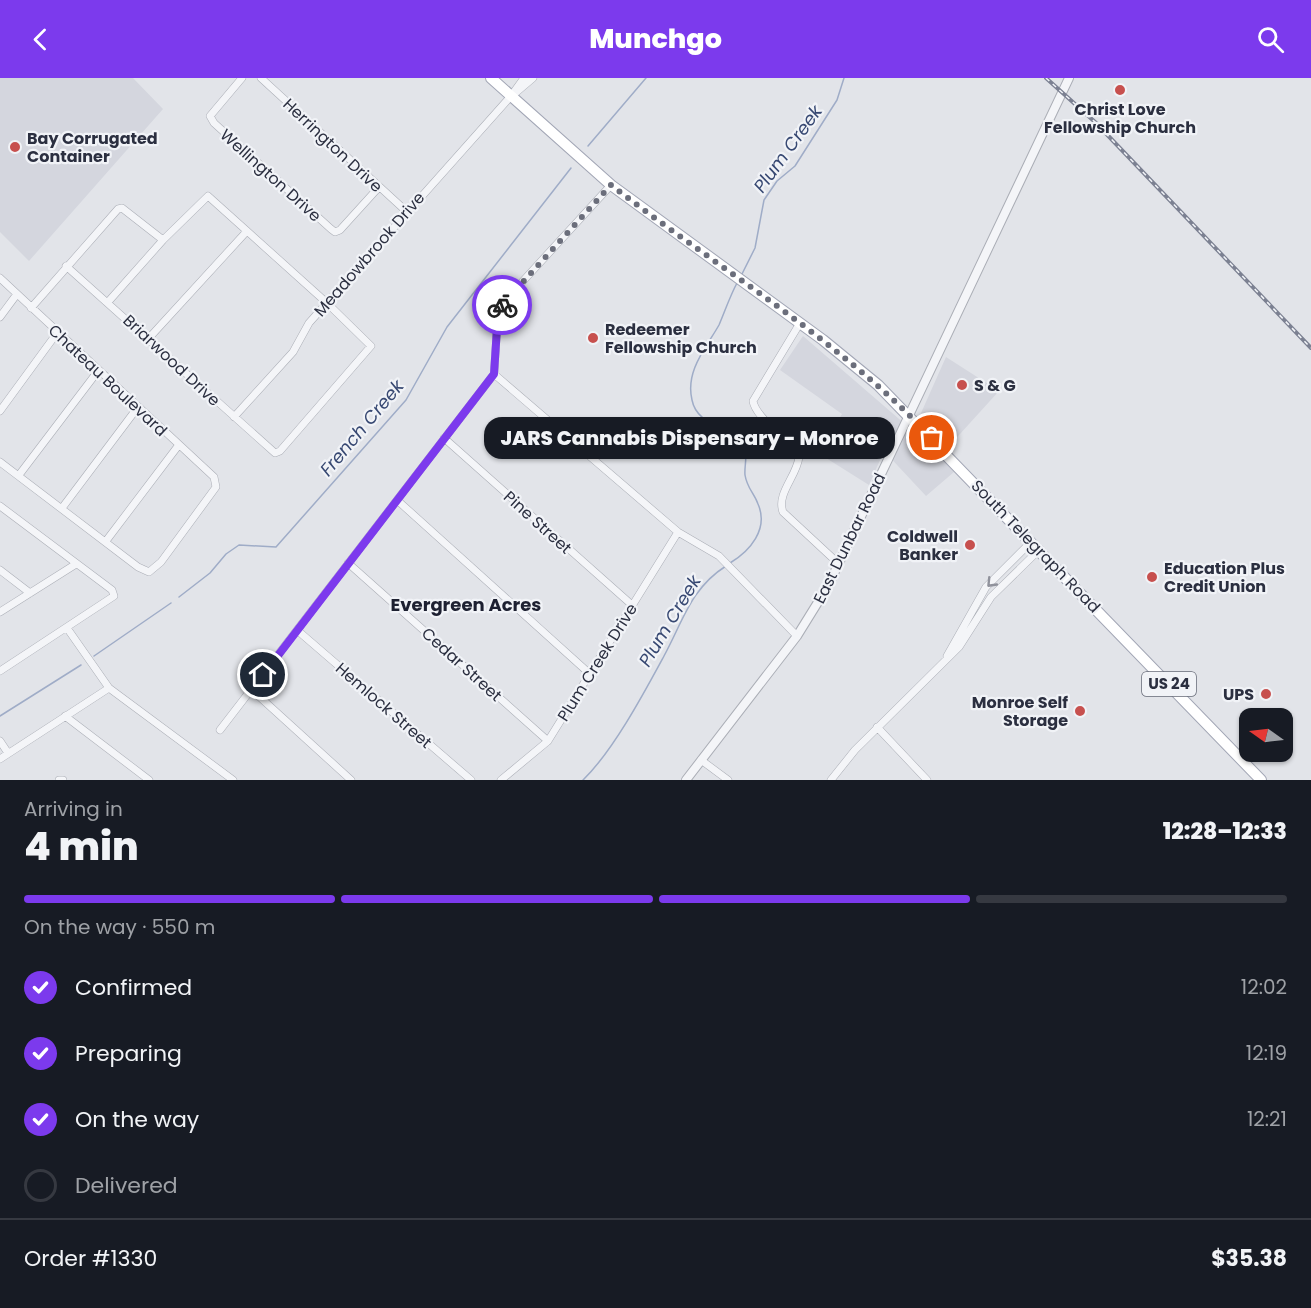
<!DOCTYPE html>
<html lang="en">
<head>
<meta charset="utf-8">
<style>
	:root { --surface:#171b24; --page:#20242c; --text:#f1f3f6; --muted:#9ea1a6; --line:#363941; --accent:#7c3aed }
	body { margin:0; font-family:Poppins,sans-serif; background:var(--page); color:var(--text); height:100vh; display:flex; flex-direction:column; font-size:22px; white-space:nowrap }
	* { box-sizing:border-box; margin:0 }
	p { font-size:20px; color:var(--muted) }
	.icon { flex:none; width:33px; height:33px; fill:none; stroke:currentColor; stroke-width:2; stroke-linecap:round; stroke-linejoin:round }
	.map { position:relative; height:702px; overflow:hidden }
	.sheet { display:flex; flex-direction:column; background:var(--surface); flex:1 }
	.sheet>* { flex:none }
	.needle { width:39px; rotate:284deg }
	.buttons { position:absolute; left:1239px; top:630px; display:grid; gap:12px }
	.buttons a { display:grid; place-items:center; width:54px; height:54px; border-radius:12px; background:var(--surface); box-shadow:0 2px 4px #0004; font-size:30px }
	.pin { position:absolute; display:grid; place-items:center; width:51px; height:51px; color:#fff; margin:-26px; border:3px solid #fff; border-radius:50%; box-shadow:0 2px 6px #0007 }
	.courier { position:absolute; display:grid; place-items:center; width:60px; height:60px; margin:-30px; border:4px solid #7c3aed; border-radius:50%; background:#fff; color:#222; box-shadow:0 2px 8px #0007 }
	.bubble { position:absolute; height:42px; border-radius:18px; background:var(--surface); box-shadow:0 2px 4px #0004; font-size:20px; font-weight:800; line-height:42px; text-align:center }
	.headline em { font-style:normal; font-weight:800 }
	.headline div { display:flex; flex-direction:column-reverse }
	.headline { display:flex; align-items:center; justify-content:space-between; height:102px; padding:0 24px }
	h1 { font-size:39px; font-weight:800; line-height:45px }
	.bar { display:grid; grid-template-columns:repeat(4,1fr); gap:9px 6px; align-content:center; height:72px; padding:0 24px }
	.bar i { height:8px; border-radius:4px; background:var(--line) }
	.bar .current { background:var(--accent) }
	.bar p { grid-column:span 4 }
	.line { display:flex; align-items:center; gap:15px; padding:0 24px; border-top:2px solid var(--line) }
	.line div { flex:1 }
	ol { padding:0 24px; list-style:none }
	li { display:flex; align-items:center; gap:18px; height:66px }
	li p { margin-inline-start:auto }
	li .icon { padding:6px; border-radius:50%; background:var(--accent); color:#fff; stroke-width:4 }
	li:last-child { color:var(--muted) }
	li i { width:33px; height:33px; border:3px solid var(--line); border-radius:50% }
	header { display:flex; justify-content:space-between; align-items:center; height:78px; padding:0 24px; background:var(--accent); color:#fff; font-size:27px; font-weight:800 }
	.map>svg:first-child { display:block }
	.built { fill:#d4d6de }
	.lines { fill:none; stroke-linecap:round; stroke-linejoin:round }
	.stream { stroke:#9facc7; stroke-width:1.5 }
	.minor-casing { stroke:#abaeb6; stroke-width:8 }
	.tertiary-casing { stroke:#abaeb6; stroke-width:10 }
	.primary-casing { stroke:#a2a6b5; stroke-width:12 }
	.minor { stroke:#f4f5f8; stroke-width:7 }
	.tertiary { stroke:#f4f5f8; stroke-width:8 }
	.primary { stroke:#fff; stroke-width:10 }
	.rail-casing { stroke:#7c8192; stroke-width:4 }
	.rail { stroke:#f1f3f7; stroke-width:1.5; stroke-dasharray:4.5; stroke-linecap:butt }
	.oneway { stroke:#90929c }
	.done { stroke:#6b6e7b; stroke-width:6; stroke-dasharray:0 10.8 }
	.route { stroke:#7c3aed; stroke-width:8 }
	.poi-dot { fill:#c7504e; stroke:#f1f3f7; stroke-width:2 }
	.labels { text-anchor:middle; stroke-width:4.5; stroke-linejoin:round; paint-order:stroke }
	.shield { fill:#f1f3f7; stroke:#666a77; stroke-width:1.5 }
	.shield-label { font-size:15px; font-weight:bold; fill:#2b2f40 }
	.poi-label { font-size:16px; font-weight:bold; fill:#2b2f40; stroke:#f1f3f7; text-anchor:start }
	.street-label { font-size:16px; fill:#2b2f40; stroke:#f1f3f7 }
	.water-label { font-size:18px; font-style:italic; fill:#374872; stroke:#f1f3f7 }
	.neighbourhood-label { font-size:18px; font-weight:bold; fill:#1d2031; stroke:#f1f3f7 }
</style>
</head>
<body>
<header><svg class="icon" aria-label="back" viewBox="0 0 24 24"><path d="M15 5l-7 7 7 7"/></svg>Munchgo<svg class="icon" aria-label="search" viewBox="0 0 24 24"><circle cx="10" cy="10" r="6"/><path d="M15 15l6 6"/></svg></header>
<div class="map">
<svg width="1311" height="702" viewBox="0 0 1311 702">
	<rect width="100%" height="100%" fill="#e2e4e9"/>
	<path class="built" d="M0,0H133L163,31L29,183L0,154Z
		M803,258L913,353L946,279L999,313L940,378L954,394L926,418L884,373L869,407L818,375L842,336L780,292Z"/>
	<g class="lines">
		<path class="stream" d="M588,68L646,0
			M741,198L755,170L764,122L777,103L795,88L837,22L844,0
			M730,485C750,473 769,451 758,426C754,415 747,410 745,397C744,387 749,376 742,366C729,348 697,348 692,322C685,293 706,270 719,247C725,233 730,218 737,205
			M179,519L210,495L226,476L239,467L276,469L406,322L447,249L571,90
			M94,578L171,525
			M0,638L81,587
			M583,702C613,673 644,615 664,578C683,543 691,510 726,488"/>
		<defs>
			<path id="minor" d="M242,0L210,38L214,45L331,151L335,154L340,152L379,109
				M261,0L406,133
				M513,17L533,0
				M66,188L275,375L280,373L371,268L327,225L208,118L163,162L108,224
				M0,200L214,399L216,409L161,484L149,494L138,489L0,384
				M31,230L118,131L122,130L163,162
				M0,239L17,216
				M800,245L753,323C755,339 789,362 799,379C797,398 776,416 783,434L839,486
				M149,260L247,153
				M494,296L678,454L719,478L797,558
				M0,333L57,255
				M234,339L293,274L309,245L511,18L524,0
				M444,360L632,527
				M19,397L98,293
				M397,422L590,596
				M0,428L112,512L114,518L0,593
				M62,430L138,329
				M106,463L178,368
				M348,485L548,663
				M0,492L30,515
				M0,534L76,486
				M67,550L109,610L233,702
				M297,552L471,702
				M947,578L986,509L1032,463
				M252,612L351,702
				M65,638L149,702
				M877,649L927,702
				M220,652L494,296L498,235L501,227L611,107
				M0,663L8,675
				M0,681L109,610
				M701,682L728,702
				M59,702H63
				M501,702L548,663L678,454
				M831,702L855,672L959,569L991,519L1040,471"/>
			<path id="tertiary" d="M686,702L797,558L828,508L1069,0"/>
			<path id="primary" d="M491,0L611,107L823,262L878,307L1261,702"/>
		</defs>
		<use href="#minor" class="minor-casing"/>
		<use href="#tertiary" class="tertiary-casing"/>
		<use href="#primary" class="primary-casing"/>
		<use href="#minor" class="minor"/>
		<use href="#tertiary" class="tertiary"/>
		<use href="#primary" class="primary"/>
		<defs>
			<path id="rail" d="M1046,0L1095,44L1311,270"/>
		</defs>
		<use href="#rail" class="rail-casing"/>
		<use href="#rail" class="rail"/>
	</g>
	<defs><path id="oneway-chevron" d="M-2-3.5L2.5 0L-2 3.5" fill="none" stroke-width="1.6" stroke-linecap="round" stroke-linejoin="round" transform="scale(1.5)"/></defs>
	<use class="oneway" href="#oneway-chevron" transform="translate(991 505) rotate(134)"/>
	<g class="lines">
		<path class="done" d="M502,227L611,107C719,191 837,260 932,360"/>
		<path class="route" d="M263,597L494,296L498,235L502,227"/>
	</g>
	<g class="poi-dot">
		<circle cx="1120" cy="12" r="6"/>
		<circle cx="15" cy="69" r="6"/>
		<circle cx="593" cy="260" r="6"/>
		<circle cx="962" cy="307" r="6"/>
		<circle cx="970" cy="467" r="6"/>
		<circle cx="1152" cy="499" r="6"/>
		<circle cx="1266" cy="616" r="6"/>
		<circle cx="1080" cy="633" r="6"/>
	</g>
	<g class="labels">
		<rect class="shield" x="1142" y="594" width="54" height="24" rx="4.5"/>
		<g class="shield-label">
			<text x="1169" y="611">US 24</text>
		</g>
		<g class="poi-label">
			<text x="1120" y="37" text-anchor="middle">Christ Love<tspan x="1120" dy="18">Fellowship Church</tspan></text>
			<text x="27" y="66">Bay Corrugated<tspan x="27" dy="18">Container</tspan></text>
			<text x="605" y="257">Redeemer<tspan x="605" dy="18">Fellowship Church</tspan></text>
			<text x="974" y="313">S &amp; G</text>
			<text x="958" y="464" text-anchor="end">Coldwell<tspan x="958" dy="18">Banker</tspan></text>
			<text x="1164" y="496">Education Plus<tspan x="1164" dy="18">Credit Union</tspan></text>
			<text x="1254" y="622" text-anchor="end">UPS</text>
			<text x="1068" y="630" text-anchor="end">Monroe Self<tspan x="1068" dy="18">Storage</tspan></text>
		</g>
		<g class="street-label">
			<text transform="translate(333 67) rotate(43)" y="6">Herrington Drive</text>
			<text transform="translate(271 97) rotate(42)" y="6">Wellington Drive</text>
			<text transform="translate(369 176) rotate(-49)" y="6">Meadowbrook Drive</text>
			<text transform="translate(172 282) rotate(43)" y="6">Briarwood Drive</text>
			<text transform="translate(108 302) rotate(43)" y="6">Chateau Boulevard</text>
			<text transform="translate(538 444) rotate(42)" y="6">Pine Street</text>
			<text transform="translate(849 460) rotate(-64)" y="6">East Dunbar Road</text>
			<text transform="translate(1036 468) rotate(46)" y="6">South Telegraph Road</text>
			<text transform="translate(597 584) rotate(-58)" y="6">Plum Creek Drive</text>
			<text transform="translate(462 586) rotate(42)" y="6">Cedar Street</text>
			<text transform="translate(384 627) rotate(41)" y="6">Hemlock Street</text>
		</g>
		<g class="water-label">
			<text transform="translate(788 71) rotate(-54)" y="6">Plum Creek</text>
			<text transform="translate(362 350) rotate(-50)" y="6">French Creek</text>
			<text transform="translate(670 543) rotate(-59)" y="6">Plum Creek</text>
		</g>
		<g class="neighbourhood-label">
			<text x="466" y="533">Evergreen Acres</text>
		</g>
	</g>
</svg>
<div class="buttons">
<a><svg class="needle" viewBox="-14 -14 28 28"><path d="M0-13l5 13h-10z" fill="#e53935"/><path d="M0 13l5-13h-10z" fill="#9ea1a6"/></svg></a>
</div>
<div class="pin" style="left:932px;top:360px;background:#ea580c"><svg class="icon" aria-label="bag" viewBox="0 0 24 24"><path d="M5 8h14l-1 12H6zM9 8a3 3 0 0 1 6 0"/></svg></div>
<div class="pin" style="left:263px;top:597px;background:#1f2937"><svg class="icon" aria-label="home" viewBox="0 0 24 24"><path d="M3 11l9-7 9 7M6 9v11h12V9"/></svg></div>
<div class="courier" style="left:502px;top:227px"><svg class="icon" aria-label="bike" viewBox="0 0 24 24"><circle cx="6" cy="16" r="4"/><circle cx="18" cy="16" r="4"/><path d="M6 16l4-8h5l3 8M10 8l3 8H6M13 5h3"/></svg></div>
<div class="bubble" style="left:484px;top:339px;width:411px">JARS Cannabis Dispensary - Monroe</div>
</div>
<section class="sheet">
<div class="headline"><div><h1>4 min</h1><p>Arriving in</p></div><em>12:28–12:33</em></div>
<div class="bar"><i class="current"></i><i class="current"></i><i class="current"></i><i></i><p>On the way · 550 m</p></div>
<ol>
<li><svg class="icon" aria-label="check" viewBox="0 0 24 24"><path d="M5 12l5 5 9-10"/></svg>Confirmed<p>12:02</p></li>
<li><svg class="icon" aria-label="check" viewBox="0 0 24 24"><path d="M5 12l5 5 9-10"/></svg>Preparing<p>12:19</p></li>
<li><svg class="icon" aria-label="check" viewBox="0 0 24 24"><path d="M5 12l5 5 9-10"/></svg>On the way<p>12:21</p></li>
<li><i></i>Delivered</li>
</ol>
<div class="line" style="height:78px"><div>Order #1330</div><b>$35.38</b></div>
</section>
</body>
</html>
